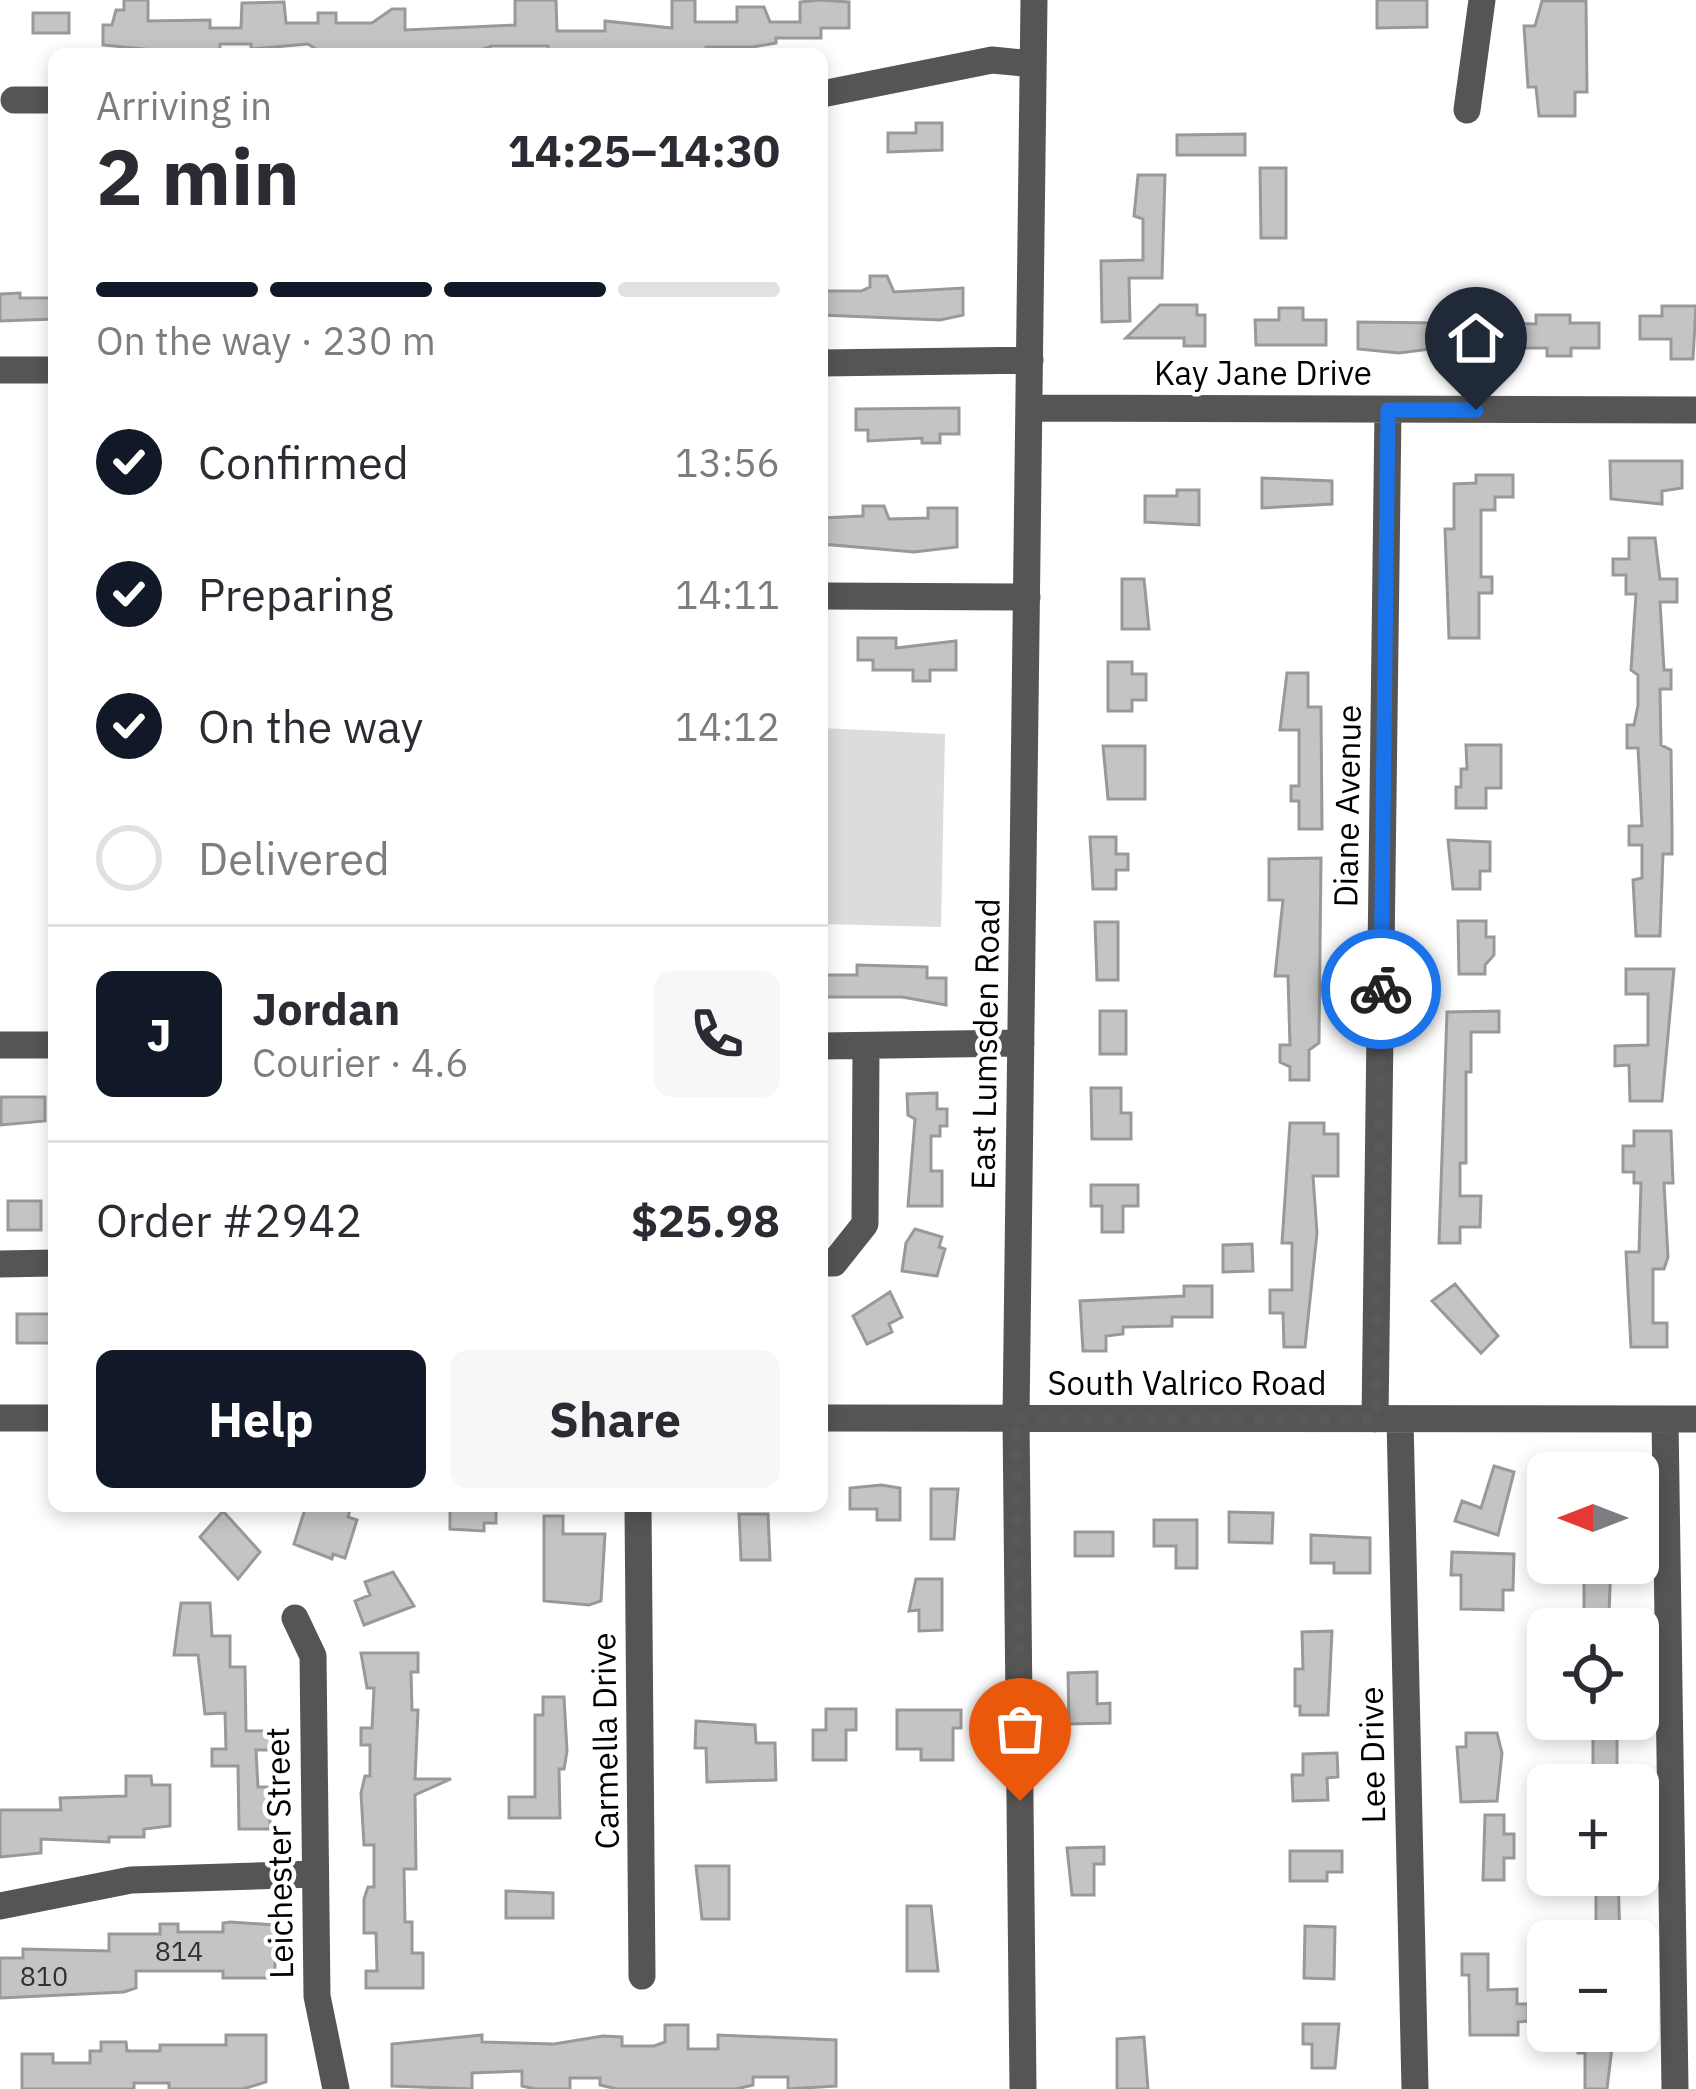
<!DOCTYPE html>
<html lang="en">
<head>
<meta charset="utf-8">
<style>
	:root { --surface:#fff; --page:#f7f7f7; --text:#2b2b33; --muted:#7c7c81; --line:#e1e1e2; --accent:#111827 }
	body { margin:0; font-family:"IBM Plex Sans",sans-serif; background:var(--page); color:var(--text); height:100vh; display:flex; flex-direction:column; font-size:45px; white-space:nowrap }
	* { box-sizing:border-box; margin:0 }
	p { font-size:39px; color:var(--muted) }
	.icon { flex:none; width:66px; height:66px; fill:none; stroke:currentColor; stroke-width:2; stroke-linecap:round; stroke-linejoin:round }
	.map { position:relative; flex:1; overflow:hidden }
	.panel { position:absolute; left:48px; top:48px; width:780px; height:1464px; display:flex; flex-direction:column; background:var(--surface); border-radius:18px; box-shadow:0 6px 18px #0003 }
	.panel>* { flex:none }
	.needle { width:78px; rotate:270deg }
	.fabs { position:absolute; left:1527px; top:1452px; display:grid; gap:24px }
	.fabs a { display:grid; place-items:center; width:132px; height:132px; border-radius:18px; background:var(--surface); box-shadow:0 6px 18px #0003; font-size:60px }
	.pin { position:absolute; display:grid; place-items:center; width:102px; height:102px; color:#fff; margin:-123px -51px; border-radius:50% 50% 50% 0; rotate:-45deg; box-shadow:0 0 12px #0007 }
	.pin .icon { rotate:45deg }
	.courier { position:absolute; display:grid; place-items:center; width:120px; height:120px; margin:-60px; border:9px solid #1a73e8; border-radius:50%; background:#fff; color:#222; box-shadow:0 3px 15px #0007 }
	.overview em { font-style:normal; font-weight:700 }
	.overview div { display:flex; flex-direction:column-reverse }
	.overview { display:flex; align-items:center; justify-content:space-between; height:204px; padding:0 48px }
	h1 { font-size:78px; font-weight:700; line-height:90px }
	.bar { display:grid; grid-template-columns:repeat(4,1fr); gap:18px 12px; align-content:center; height:144px; padding:0 48px }
	.bar i { height:15px; border-radius:9px; background:var(--line) }
	.bar .on { background:var(--accent) }
	.bar p { grid-column:span 4 }
	.line { display:flex; align-items:center; gap:30px; padding:0 48px; border-top:3px solid var(--line) }
	.line div { flex:1 }
	.round { display:grid; place-items:center; flex:none; width:126px; height:126px; border-radius:18px; background:var(--page) }
	ol { padding:0 48px; list-style:none }
	li { display:flex; align-items:center; gap:36px; height:132px }
	li p { margin-inline-start:auto }
	li .icon { padding:12px; border-radius:50%; background:var(--accent); color:#fff; stroke-width:4 }
	li:last-child { color:var(--muted) }
	li i { width:66px; height:66px; border:6px solid var(--line); border-radius:50% }
	.primary-button { display:flex; gap:24px; margin-top:auto; padding:24px 48px }
	.primary-button a { flex:1; height:138px; border-radius:18px; background:var(--accent); color:#fff; font-size:48px; font-weight:700; line-height:138px; text-align:center }
	.primary-button a+a { background:var(--page); color:var(--text) }
	.map>svg:first-child { display:block }
	.green { fill:#dcdcdc }
	.building { fill:#c4c4c4; stroke:#999; stroke-width:3 }
	.lines { fill:none; stroke-linecap:round; stroke-linejoin:round }
	.minor { stroke:#555; stroke-width:27 }
	.done { stroke:#595959; stroke-width:12; stroke-dasharray:0 21.6 }
	.route { stroke:#1a73e8; stroke-width:15 }
	.labels { text-anchor:middle; stroke-width:9; stroke-linejoin:round; paint-order:stroke }
	.number-label { font-size:27px; fill:#313131 }
	.street-label { font-size:33px; fill:#000; stroke:#fff }
</style>
</head>
<body>
<div class="map">
<svg width="1696" height="2089" viewBox="0 0 1696 2089">
	<rect width="100%" height="100%" fill="#fff"/>
	<path class="green" d="M822,728L945,734L941,927L822,924Z"/>
	<path class="building" d="M124,0H148V21L210,20V28H241L242,3L284,2L286,23H318V13H336V23H372L392,9H405V30L515,25V0H556L557,31H605V21L672,28V0H695V22H737V7H764L770,22H800V2L819,0L849,2V28H821V38H776V43L753,47H706V53L548,54V46H492L469,54H381L319,51L308,44L251,49V44H220V54H193L103,45V25H112L116,10H124Z
		M1377,0H1427V27L1377,28Z
		M1542,1H1586L1587,92H1575V116H1539L1536,87H1528L1524,26H1535Z
		M33,13H69V33H33Z
		M916,123H942V150L888,152V133H916Z
		M1245,134V155H1177V135Z
		M1260,168H1286V238H1261Z
		M1138,175H1165L1162,278H1129L1130,321L1102,322L1101,261L1143,260V219L1134,216Z
		M870,276H887L894,292L963,288V315L940,320L822,315L823,291H861L870,287Z
		M20,293V298H54V319L0,321V294Z
		M1160,305H1197V315H1205V346H1184V338H1126Z
		M1662,306H1696L1693,359H1671V339H1640V316H1662Z
		M1279,308H1303V320H1326V345H1256L1255,320H1279Z
		M1536,315H1570V323H1599V348H1571V356H1547V348H1506V361H1438V348L1399,353L1358,349V322L1536,324Z
		M959,408V434H940V443H922V438L868,441V430H856V409Z
		M1610,461H1682V488L1662,491V504L1611,499Z
		M1476,475H1513V497H1495V510H1481V577H1492V593H1479V638H1449L1445,529H1454V484L1476,483Z
		M1262,478L1332,481V504L1262,508Z
		M1177,490H1199V525L1145,522V496H1177Z
		M863,506H884L889,519L928,518V508H957V547L914,552L822,544V518L863,516Z
		M1629,538H1655L1660,579H1677V602H1660L1664,670H1671V689H1660L1661,745L1671,750L1672,829V854H1663L1660,936H1636L1633,880L1642,878V845H1629V826H1642L1638,748H1627V725H1634L1638,705V675L1631,670L1636,594H1626V575H1613V559H1629Z
		M1122,579H1144L1149,629H1122Z
		M858,638H896V648L956,641V670H930V681H913V670H873V660H858Z
		M1108,662H1132V674H1146V700H1132V711H1108Z
		M1287,673H1308V707H1321L1322,829H1299V801H1291V786H1299V730H1280Z
		M1466,745H1501V788H1486V808H1456V787H1461V769H1467Z
		M1103,746H1145V799H1108Z
		M1090,837H1116V854H1128V870H1116V889H1093Z
		M1448,840L1490,842V871H1480V889H1453Z
		M1321,858L1319,1043L1309,1050V1080H1290V1067L1280,1062V1045H1290L1288,976H1275L1283,900H1269V859Z
		M1458,921H1486V937H1494V955L1485,965V974H1459Z
		M1095,922H1118V980H1097Z
		M857,965L927,967V978H946V1005L902,997H822V975H857Z
		M1626,969H1674L1662,1101H1630L1629,1065L1615,1066V1046L1648,1045V994H1626Z
		M1100,1011H1126V1054H1100Z
		M1499,1011V1032H1471V1072H1466V1163H1460V1196H1481L1480,1227H1460V1243H1439L1447,1012Z
		M1091,1088H1121V1113H1131V1139H1092Z
		M937,1093V1109H947V1126H940V1136H931V1171H942V1206H908L915,1119L908,1115L907,1094Z
		M1,1097H45V1121L1,1125Z
		M1290,1123H1324V1134H1338V1176H1313L1317,1233L1305,1347H1284L1283,1313H1270V1290H1292V1243H1282Z
		M1634,1131H1671L1673,1183H1664L1668,1257L1664,1269H1653V1323H1667V1347H1631L1626,1252H1639L1641,1183H1634V1172H1623V1146H1634Z
		M1091,1185H1138V1206H1123V1232H1102V1206H1091Z
		M8,1201H41V1230H8Z
		M915,1229L942,1237L939,1247L945,1249L937,1276L902,1271L906,1243Z
		M1252,1244L1253,1271L1223,1272V1245Z
		M1455,1284L1498,1336L1481,1353L1432,1301Z
		M1184,1286H1212V1317H1172V1326L1123,1327V1334L1106,1336V1351H1083L1080,1301L1184,1296Z
		M890,1292L902,1317L889,1324L892,1332L867,1344L853,1316Z
		M17,1314H50V1343H17Z
		M1494,1466L1514,1472L1498,1535L1455,1521L1462,1501L1481,1508Z
		M881,1485L900,1488V1520H877V1509H850V1488Z
		M931,1489H958L954,1539H931Z
		M306,1506H351L348,1517L357,1520L345,1558L333,1554L332,1559L294,1544Z
		M450,1506H496V1523H484V1531L450,1529Z
		M223,1511L260,1552L238,1579L200,1537Z
		M1229,1512L1273,1513L1272,1543L1229,1542Z
		M739,1514H768L770,1560H741Z
		M544,1516H563V1534H605L601,1601L589,1605L544,1601Z
		M1154,1520H1197V1568H1176V1546H1154Z
		M1075,1532H1113V1556H1075Z
		M1311,1535L1370,1538V1573H1334V1563H1311Z
		M1452,1552L1514,1554L1513,1590H1503V1610L1461,1609V1575H1451Z
		M1584,1563H1611L1609,1613H1584Z
		M393,1572L414,1606L364,1625L355,1601L370,1595L365,1582Z
		M916,1579H942V1630L919,1631V1610L909,1611Z
		M181,1603H210L212,1636H230V1667H245L246,1731H271V1750H256L258,1787H270V1829H239L238,1766H212V1749H226L225,1713L205,1714L198,1655H174Z
		M1332,1631L1328,1715H1300V1706H1295V1669H1303L1302,1632Z
		M361,1653H418V1672H411L412,1710H418L415,1779H451L415,1795L416,1869H404L405,1922H412V1953H423V1988H366V1971H377L376,1933H364V1899L368,1887H374V1845H364L361,1793L365,1776H370V1745H361V1728H372L374,1688H367Z
		M1097,1672V1704L1110,1703V1723L1069,1724L1068,1673Z
		M543,1697H564L567,1751L564,1769H559L560,1818H509V1797H535V1715H543Z
		M826,1709H856V1730H846V1760H813V1730H826Z
		M897,1710H961V1728H953V1760H921V1749H897Z
		M696,1721L755,1725L756,1743H775L776,1780L707,1782L706,1748H695Z
		M1593,1731H1617V1785H1593Z
		M1466,1733H1497L1502,1753L1497,1801L1461,1802L1457,1747H1466Z
		M1337,1753L1338,1777L1327,1778L1328,1800L1293,1801L1292,1775H1303V1754Z
		M126,1776H151L152,1785H170V1826L144,1829V1837H109V1842L41,1839V1853L0,1857V1810H61L60,1798L126,1796Z
		M1485,1815H1504V1834H1514V1858H1504V1880H1483Z
		M1104,1847V1864H1094V1895H1072L1067,1848Z
		M1290,1851H1342V1872H1327V1881H1290Z
		M696,1866H729V1919H702Z
		M1596,1875H1618L1620,1941H1596Z
		M506,1891L553,1893V1918H506Z
		M907,1906H931L938,1971H907Z
		M230,1922L275,1925V1978H223V1971H136V1988L124,1992L0,1998V1958H23V1949L109,1951V1934H160V1924H178V1932H223V1923Z
		M1305,1926L1335,1927L1334,1979L1304,1978Z
		M1462,1954H1488V1990L1517,1989V2004H1528V2021L1518,2022V2035H1470L1469,1975H1462Z
		M1303,2024H1339L1335,2068H1312V2044H1303Z
		M665,2025H688V2049H718V2035L836,2040V2086L788,2089V2077H753V2085L736,2089H617L600,2085V2078H570V2089H535L522,2086V2071L472,2073V2089L392,2086V2044L482,2035V2042L554,2044L603,2036L622,2037V2046H654L665,2042Z
		M1578,2031H1614L1607,2089H1585V2053H1578Z
		M226,2035H266V2082L243,2089H169V2083H134V2089H22V2054H53V2063H90V2051H101V2042H126L127,2051H160V2045H226Z
		M1144,2037L1148,2089H1117V2039Z"/>
	<g class="lines">
		<path class="minor" d="M822,94L992,60L1033,64
			M14,100H54
			M1467,110L1482,0
			M822,363L1030,360
			M0,370H54
			M1029,408L1696,410
			M822,596L1027,597
			M0,1045H54
			M822,1046L1021,1043
			M822,1263H834L865,1224L866,1046
			M0,1264L54,1263
			M0,1418H54
			M822,1418L1696,1419
			M1375,1419L1388,410
			M1400,1419L1415,2089
			M1665,1420L1675,2089
			M638,1506L642,1976
			M295,1618L313,1656L317,1996L336,2089
			M0,1906L131,1880L315,1874
			M1023,2089L1016,1418L1034,0"/>
	</g>
	<g class="lines">
		<path class="done" d="M1020,1801L1016,1418L1376,1419L1381,989"/>
		<path class="route" d="M1381,989L1388,410H1476"/>
	</g>
	<g class="labels">
		<g class="number-label">
			<text x="179" y="1961">814</text>
			<text x="44" y="1986">810</text>
		</g>
		<g class="street-label">
			<text x="1263" y="385">Kay Jane Drive</text>
			<text transform="translate(1347 806) rotate(-89)" y="12">Diane Avenue</text>
			<text transform="translate(985 1044) rotate(-89)" y="12">East Lumsden Road</text>
			<text x="1187" y="1395">South Valrico Road</text>
			<text transform="translate(605 1741) rotate(-91)" y="12">Carmella Drive</text>
			<text transform="translate(1372 1755) rotate(-91)" y="12">Lee Drive</text>
			<text transform="translate(279 1853) rotate(-91)" y="12">Leichester Street</text>
		</g>
	</g>
</svg>
<div class="fabs">
<a><svg class="needle" viewBox="-14 -14 28 28"><path d="M0-13l5 13h-10z" fill="#e53935"/><path d="M0 13l5-13h-10z" fill="#7c7c81"/></svg></a>
<a><svg class="icon" aria-label="locate" viewBox="0 0 24 24"><circle cx="12" cy="12" r="6"/><path d="M12 2v4M12 18v4M2 12h4M18 12h4"/></svg></a>
<a>+</a>
<a>−</a>
</div>
<div class="pin" style="left:1020px;top:1801px;background:#ea580c"><svg class="icon" aria-label="bag" viewBox="0 0 24 24"><path d="M5 8h14l-1 12H6zM9 8a3 3 0 0 1 6 0"/></svg></div>
<div class="pin" style="left:1476px;top:410px;background:#1f2937"><svg class="icon" aria-label="home" viewBox="0 0 24 24"><path d="M3 11l9-7 9 7M6 9v11h12V9"/></svg></div>
<div class="courier" style="left:1381px;top:989px"><svg class="icon" aria-label="bike" viewBox="0 0 24 24"><circle cx="6" cy="16" r="4"/><circle cx="18" cy="16" r="4"/><path d="M6 16l4-8h5l3 8M10 8l3 8H6M13 5h3"/></svg></div>
<section class="panel">
<div class="overview"><div><h1>2 min</h1><p>Arriving in</p></div><em>14:25–14:30</em></div>
<div class="bar"><i class="on"></i><i class="on"></i><i class="on"></i><i></i><p>On the way · 230 m</p></div>
<ol>
<li><svg class="icon" aria-label="check" viewBox="0 0 24 24"><path d="M5 12l5 5 9-10"/></svg>Confirmed<p>13:56</p></li>
<li><svg class="icon" aria-label="check" viewBox="0 0 24 24"><path d="M5 12l5 5 9-10"/></svg>Preparing<p>14:11</p></li>
<li><svg class="icon" aria-label="check" viewBox="0 0 24 24"><path d="M5 12l5 5 9-10"/></svg>On the way<p>14:12</p></li>
<li><i></i>Delivered</li>
</ol>
<div class="line" style="height:216px"><b class="round" style="background:var(--accent);color:#fff">J</b><div><b>Jordan</b><p>Courier · 4.6</p></div><a class="round"><svg class="icon" aria-label="phone" viewBox="0 0 24 24"><path d="M5 4h4l2 5-3 2q2 4 5 5l2-3 5 2v4C11 20 4 13 5 4z"/></svg></a></div>
<div class="line" style="height:156px"><div>Order #2942</div><b>$25.98</b></div>
<div class="primary-button"><a>Help</a><a>Share</a></div>
</section>
</div>
</body>
</html>
